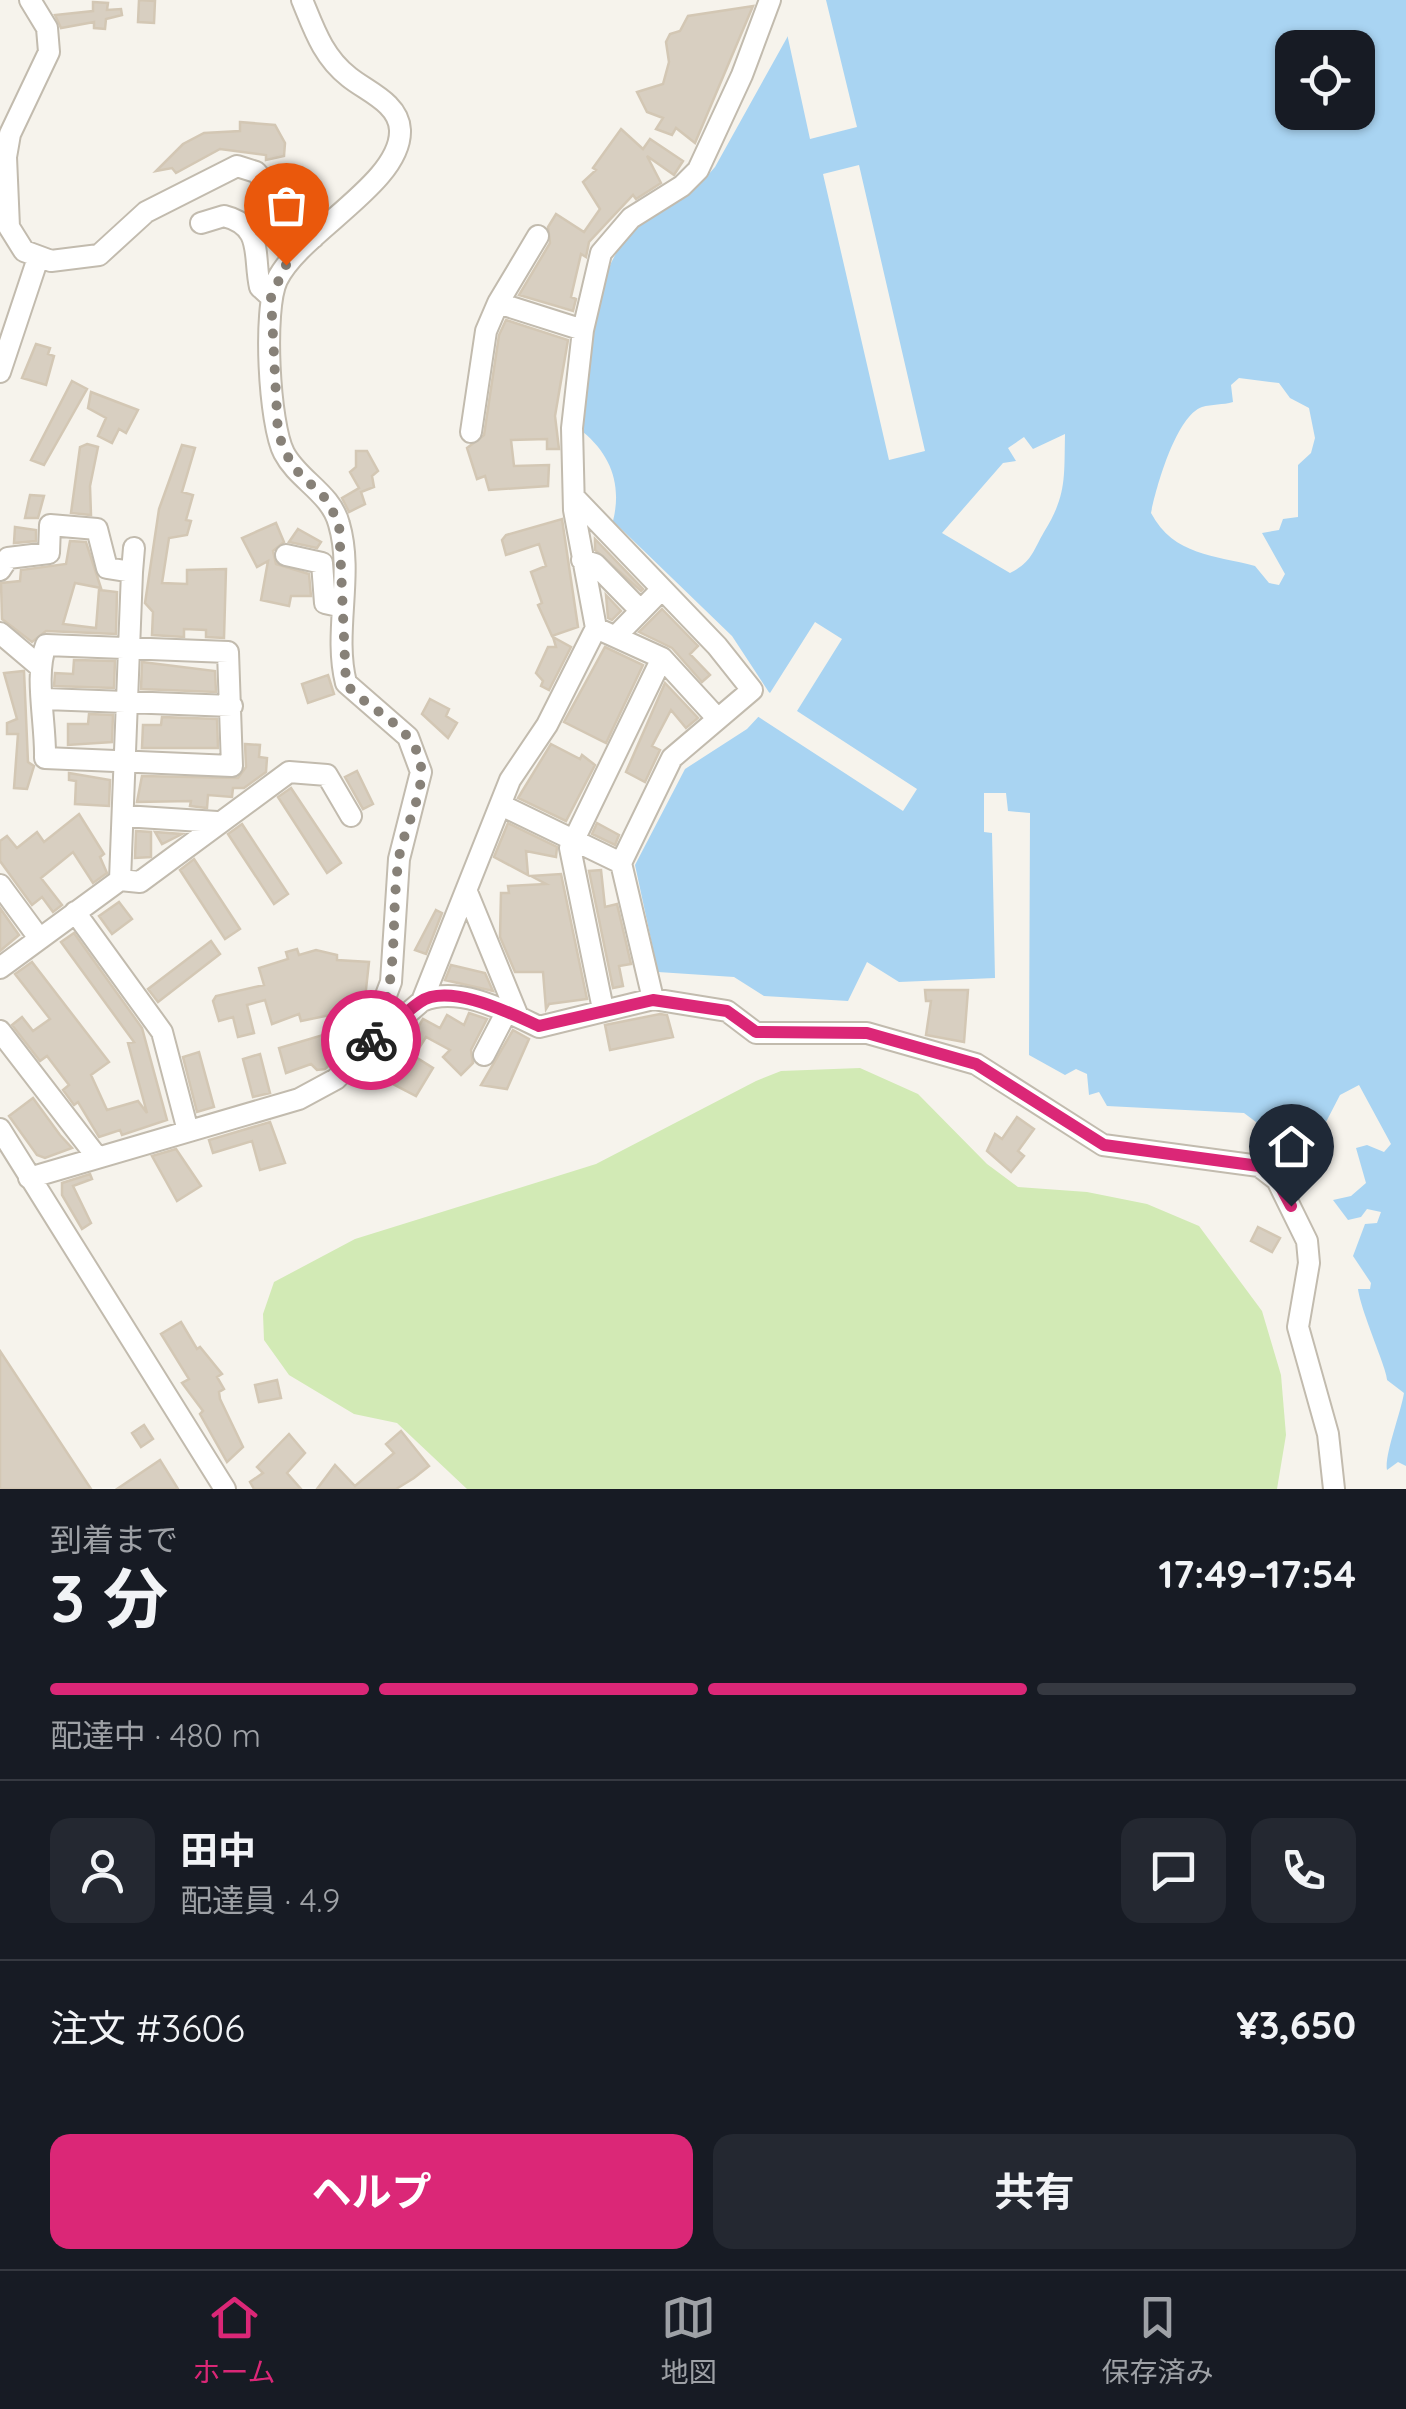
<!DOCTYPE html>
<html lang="ja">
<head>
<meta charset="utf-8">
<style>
	:root { --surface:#171b24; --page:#242831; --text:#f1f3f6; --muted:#9ea1a6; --line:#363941; --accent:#db2777 }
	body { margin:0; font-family:Quicksand,"Noto Sans JP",sans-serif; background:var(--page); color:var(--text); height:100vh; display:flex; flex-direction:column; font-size:38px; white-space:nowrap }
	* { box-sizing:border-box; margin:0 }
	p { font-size:32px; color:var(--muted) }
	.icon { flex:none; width:55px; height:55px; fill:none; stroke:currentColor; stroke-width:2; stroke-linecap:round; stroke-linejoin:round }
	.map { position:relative; height:1489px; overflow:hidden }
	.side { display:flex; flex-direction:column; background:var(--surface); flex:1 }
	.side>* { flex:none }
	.controls { position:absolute; left:1275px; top:30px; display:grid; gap:20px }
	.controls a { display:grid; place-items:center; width:100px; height:100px; border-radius:20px; background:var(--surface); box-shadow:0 2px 8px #0004; font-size:50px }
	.pin { position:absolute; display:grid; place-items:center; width:85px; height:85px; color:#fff; margin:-102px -42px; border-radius:50% 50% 50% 0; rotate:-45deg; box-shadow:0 0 10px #0007 }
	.pin .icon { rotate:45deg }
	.courier { position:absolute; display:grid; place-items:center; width:100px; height:100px; margin:-50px; border:8px solid #db2777; border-radius:50%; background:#fff; color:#222; box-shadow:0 2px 12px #0007 }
	.head em { font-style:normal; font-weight:700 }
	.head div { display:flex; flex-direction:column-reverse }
	.head { display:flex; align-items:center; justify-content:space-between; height:170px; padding:0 50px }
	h1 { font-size:65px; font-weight:700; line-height:75px }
	.bar { display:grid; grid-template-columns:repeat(4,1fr); gap:15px 10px; align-content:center; height:120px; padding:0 50px }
	.bar i { height:12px; border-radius:8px; background:var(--line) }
	.bar .selected { background:var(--accent) }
	.bar p { grid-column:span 4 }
	.line { display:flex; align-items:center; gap:25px; padding:0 50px; border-top:2px solid var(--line) }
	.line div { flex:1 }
	.round { display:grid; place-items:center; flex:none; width:105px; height:105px; border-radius:20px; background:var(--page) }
	.cta { display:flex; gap:20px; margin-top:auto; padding:20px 50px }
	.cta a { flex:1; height:115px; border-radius:20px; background:var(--accent); color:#fff; font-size:40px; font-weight:700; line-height:115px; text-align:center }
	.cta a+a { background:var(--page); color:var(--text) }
	.tabs { display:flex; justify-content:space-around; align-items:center; height:140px; border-top:2px solid var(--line); background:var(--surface); font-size:28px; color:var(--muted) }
	.tabs a { display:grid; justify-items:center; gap:5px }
	.tabs .selected { color:var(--accent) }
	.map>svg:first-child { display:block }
	.green { fill:#d2eab5 }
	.water { fill:#a9d4f2; fill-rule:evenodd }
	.pier { fill:#f6f3ec }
	.building { fill:#d8cfc1; stroke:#d3c7b4; stroke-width:2.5 }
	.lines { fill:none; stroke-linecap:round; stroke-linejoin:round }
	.minor-casing { stroke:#c2bbae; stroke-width:24 }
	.minor { stroke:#fff; stroke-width:20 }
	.done { stroke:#878178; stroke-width:10; stroke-dasharray:0 18 }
	.route { stroke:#db2777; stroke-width:12 }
</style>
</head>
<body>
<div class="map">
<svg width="1406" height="1489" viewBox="0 0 1406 1489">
	<rect width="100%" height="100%" fill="#f6f3ec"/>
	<path class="green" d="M860,1068L918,1094L987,1164L1018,1187L1087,1192L1147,1204L1199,1226L1262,1311L1281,1375L1286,1435L1277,1489H467L397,1423L354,1414L289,1375L264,1340L263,1314L274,1282L355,1239L596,1164L756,1081L781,1071Z"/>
	<path class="water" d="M808,0H1406V1466L1398,1462L1387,1470C1384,1456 1401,1412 1404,1393L1387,1380C1388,1371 1361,1312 1358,1289H1370L1371,1283L1353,1256L1365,1224L1377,1223L1381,1212L1367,1209L1361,1217L1348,1220L1333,1200L1351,1196L1366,1183L1356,1148L1367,1145L1384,1152L1391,1144L1359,1085L1340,1095L1326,1122L1307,1107L1287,1141L1276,1130L1268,1131L1244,1113L1107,1106L1099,1092L1089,1095L1087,1074L1076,1069L1065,1075L1029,1055L1030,813L1008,811L1006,793H984V832L992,833L995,978L899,982L867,962L848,1001L764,996L734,977L658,972L635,865L685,769L747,729L774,700L732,636L613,521C622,485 611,455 583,432C587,379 591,271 631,233C658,208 691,196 715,167ZM1292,48H1358V112H1292ZM1239,378L1279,383L1290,398L1309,408L1315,438L1311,453L1298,465V517L1283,519L1279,530L1262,533L1285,574L1279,585L1269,583L1255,566C1215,555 1174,556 1151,513C1156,488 1176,416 1202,407C1212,404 1223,405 1233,402L1231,385ZM1065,434C1064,477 1067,495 1044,532C1033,551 1032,562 1010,573L942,533L1003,463L1016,461L1008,448L1024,437L1033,449Z"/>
	<path class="pier" d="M802,0H826L857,127L810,139L786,29Z
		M859,165L925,451L889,460L823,174Z
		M815,622L842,639L797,711L917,789L903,811L754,714L768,699L763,689L770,693Z"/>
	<path class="building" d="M139,0L155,1L154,23L138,22Z
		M93,2L108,3L107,10L121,9L122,15L106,19L105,29L94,28V22L61,28L55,15L93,11Z
		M753,6L695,143L676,128L672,135L656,129L663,118L647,112L637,92L663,84L669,62L666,42L670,34L680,31L688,16Z
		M240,122L275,125L285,143L284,156L266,160V155L220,149L176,173L172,168L156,171L183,144L204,133L240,131Z
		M621,129L643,149L650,139L683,161L674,175L647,156L661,183L636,199L633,195L589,242L586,257L581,254L571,297L576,299L573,311L519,295L550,243L548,227L556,214L584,232L600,209L583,182L596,170L593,168Z
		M506,320L568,340L555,416L559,449H547V439L511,440L514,466L549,465L548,486L489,490L485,476L477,479L467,448L484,435L499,335Z
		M36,344L50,348L48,354L54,356L46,385L22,378Z
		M72,381L87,389L44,465L31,460Z
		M91,392L138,410L126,433L119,429L112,443L98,436L106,418L88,408Z
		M87,444L98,447L90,486L91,515L71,513L80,447Z
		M182,445L195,448L182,492L193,495L186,520L191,521L187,535L169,538L162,583L187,584V570L226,569L224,638L206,637V630L184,629V637L152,635L153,612L145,603L159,509Z
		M356,451H367L378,471L372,476L374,487L361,492L365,504L349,512L342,498L359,488L350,472L356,467Z
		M30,495L44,496L38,518H25Z
		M562,519L578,627L552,636L538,605L542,603L531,572L546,566L539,544L506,555L502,540L506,535Z
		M276,523L284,542L273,551L276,564L309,574L311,596H291L289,606L261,600L268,561L257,567L242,538Z
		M15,527L36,530V541L14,543Z
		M298,529L321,542L317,548L289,542Z
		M595,539L643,589L641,591L595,550Z
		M70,541L86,542L101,588L75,583L63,624L96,628L99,590L117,592L116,634L46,631L32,642L2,619L1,583L20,581L21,570L66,564Z
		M606,595L621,611L612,620L608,618Z
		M662,609L698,646L690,654L710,675L702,682L672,648L639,632Z
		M553,637L571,647L549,690L541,686L543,681L536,673L548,647H556Z
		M605,647L643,665L606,743L564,722Z
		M74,660L115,661L114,688L54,686L55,673L73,674Z
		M142,662L215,671L216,692L141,689Z
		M24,671L28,762L34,766L27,789L14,788L18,734H7V723L17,719L4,673Z
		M328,675L334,694L308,703L302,684Z
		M665,683L698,718L686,728L671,710L652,746L660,750L645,782L626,772Z
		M430,699L449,709L446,716L457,723L448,738L422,714Z
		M89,714L113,715L112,742L68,745V724H88Z
		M162,717L217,719L218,748H142L143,725H161Z
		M245,744L260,745L259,757L267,758L266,772L244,788H233L232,797L208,795L207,808L190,806L191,801L137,802L142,776L238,778L246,767Z
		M551,744L580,759L582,755L595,765L566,821L518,798Z
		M357,771L373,804L363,809L345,777Z
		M69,773L110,780L109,806L75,804L76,781L69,780Z
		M291,788L341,863L327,873L278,797Z
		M79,814L104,854L100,857L107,873L93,883L73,852L41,878L62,905L53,912L42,897L32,905L0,861V841L7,836L17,848L37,832L44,842Z
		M508,823L557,847L556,857L526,851L528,875L494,857Z
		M597,823L619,835L615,845L592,834Z
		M242,824L288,894L274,904L228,834Z
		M136,831L151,832V857L135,858Z
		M155,832L182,834L162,844Z
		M194,859L240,929L225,939L180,870Z
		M601,870L605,907L617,904L631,964L619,966L623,986L613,988L589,871Z
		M561,874L587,999L549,1004L546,1009L543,972H515L500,937L501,893H509L508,886L546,884L531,876Z
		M119,902L132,919L112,934L99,916Z
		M0,908L19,935L0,951Z
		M436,910L442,913L426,954L415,950Z
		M74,933L142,1028L167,1120L122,1135L120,1130L99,1137L78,1102L74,1105L63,1090L69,1085L47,1056L40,1061L12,1025L22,1017L33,1031L50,1019L15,974L32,962L109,1062L91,1075L107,1110L138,1101L147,1113L128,1043L134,1042L61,942Z
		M211,941L220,954L158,1002L148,989Z
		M297,949L299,955L316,950L337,955V960L369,962L364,1008L301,1021L299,1014L272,1024L265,1000L247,1005L254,1033L238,1037L233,1017L219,1021L213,1001L216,996L264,985L259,968L288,959L286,952Z
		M451,965L485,973L493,991L445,980Z
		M925,990H968L964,1042L926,1035L931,1001H926Z
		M469,1013L487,1019L471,1050L473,1063L461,1075L443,1057L450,1050L426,1037L414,1056L433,1068L416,1096L370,1072L395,1042L405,1049L423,1019L440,1028L447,1015L464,1025Z
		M660,1014L667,1015L673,1037L610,1050L605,1025Z
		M360,1024L350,1043L329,1038L334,1061L325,1069L317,1070L311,1064L286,1073L279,1048Z
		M513,1030L529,1039L507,1089L481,1085Z
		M199,1052L214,1107L197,1112L183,1057Z
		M260,1054L270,1093L253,1097L243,1059Z
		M33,1098L60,1135L72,1148L45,1158L37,1155L9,1116Z
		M1017,1117L1034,1129L1018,1151L1024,1156L1011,1172L987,1151L995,1134L1002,1139Z
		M270,1122L285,1163L260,1170L252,1141L213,1153L209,1140Z
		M176,1149L201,1186L177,1201L152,1156Z
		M90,1174L92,1179L73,1186L91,1223L82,1229L62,1195V1183Z
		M1258,1227L1280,1238L1272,1252L1251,1241Z
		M181,1322L197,1349L200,1347L222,1374L217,1377L224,1389L219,1392L220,1399L243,1447L227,1462L200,1414L203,1411L182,1383L189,1379L161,1334Z
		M0,1351L91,1489H0Z
		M277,1380L281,1398L259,1402L255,1385Z
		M144,1425L153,1439L141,1447L132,1433Z
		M401,1431L429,1466L414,1478L396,1489H317L335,1465L355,1486L394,1453L386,1444Z
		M289,1434L305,1453L287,1473L301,1489H254L250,1482L263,1473L257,1467Z
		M160,1460L178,1489H117Z"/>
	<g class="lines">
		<defs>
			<path id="minor" d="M30,0L47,28L49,52L10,134L6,157L9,227L24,251L51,261L99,255L146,212L237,166L256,172L313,238
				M201,223L224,216C264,226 253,256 260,287L271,297
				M498,303L538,236
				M0,372L38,258
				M471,432L486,331L498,303L583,330
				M574,497L717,646L752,690L672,758L621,863L653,999
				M286,555L322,563L325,603L343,607
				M582,560L595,564L640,610
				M0,570L8,558L49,553L50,525L97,529L107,568L132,572L120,880
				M132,572L134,548
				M596,628L662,658L717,718
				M0,633L38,665
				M616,636L662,589
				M46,645L228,652L232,766L45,758C46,723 34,675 46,645Z
				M45,699L232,706
				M501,805L621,863
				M124,816L217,822
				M0,885L39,938
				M467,892L517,1014
				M75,912L162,1032L188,1131
				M0,968L120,880L140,882L289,772L327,775L351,816
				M422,1001C459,985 506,1011 539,1027L653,999L727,1011L756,1033H867L976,1064L1103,1145L1259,1166L1277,1180L1307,1241L1309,1263L1298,1327L1328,1434L1334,1489
				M603,1009L570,848L662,658
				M0,1031L97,1157
				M372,1044L422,1001L510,780L547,725L596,628L574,510L572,428L583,330L601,253L631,218L682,186L698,170L742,75L770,0
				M484,1055L508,1009
				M0,1129L225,1489
				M29,1178L299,1099L336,1079L366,1048L391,982L399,859L421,772L408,737L346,683C333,632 354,575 339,524C331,493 298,480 284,453C269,424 263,309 277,280C300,232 402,183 400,130C399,103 366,91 349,77C323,57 314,29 302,0"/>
		</defs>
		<use href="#minor" class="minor-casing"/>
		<use href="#minor" class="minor"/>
	</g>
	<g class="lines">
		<path class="done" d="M286,265L271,297L278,434L292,466L324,497L339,522L346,684C368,710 412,725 420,761C427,791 403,829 399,858C389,920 402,984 371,1040"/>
		<path class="route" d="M371,1040L366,1048C385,1034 401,1015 420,1002C449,982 512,1014 539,1026L653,1000L727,1011L756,1032L867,1033L976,1064L1104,1145L1259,1166L1277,1180L1291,1206"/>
	</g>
</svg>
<div class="controls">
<a><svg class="icon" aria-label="locate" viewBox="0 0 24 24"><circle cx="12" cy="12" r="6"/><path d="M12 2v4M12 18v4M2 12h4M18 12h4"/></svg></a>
</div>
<div class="pin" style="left:286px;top:265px;background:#ea580c"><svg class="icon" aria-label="bag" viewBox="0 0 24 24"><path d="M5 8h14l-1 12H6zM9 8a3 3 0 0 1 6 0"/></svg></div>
<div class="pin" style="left:1291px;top:1206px;background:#1f2937"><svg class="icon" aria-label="home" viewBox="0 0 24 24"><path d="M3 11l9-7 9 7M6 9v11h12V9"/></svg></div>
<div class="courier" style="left:371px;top:1040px"><svg class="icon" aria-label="bike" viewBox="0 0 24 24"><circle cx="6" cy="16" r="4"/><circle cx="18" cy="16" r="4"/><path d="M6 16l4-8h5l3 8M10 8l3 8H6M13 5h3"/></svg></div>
</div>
<section class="side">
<div class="head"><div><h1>3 分</h1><p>到着まで</p></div><em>17:49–17:54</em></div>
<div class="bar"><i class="selected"></i><i class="selected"></i><i class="selected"></i><i></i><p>配達中 · 480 m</p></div>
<div class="line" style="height:180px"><a class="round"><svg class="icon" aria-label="person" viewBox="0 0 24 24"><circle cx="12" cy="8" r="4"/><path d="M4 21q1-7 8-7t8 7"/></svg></a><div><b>田中</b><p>配達員 · 4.9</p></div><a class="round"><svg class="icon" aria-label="chat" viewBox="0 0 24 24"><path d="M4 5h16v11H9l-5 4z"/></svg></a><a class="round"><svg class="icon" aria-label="phone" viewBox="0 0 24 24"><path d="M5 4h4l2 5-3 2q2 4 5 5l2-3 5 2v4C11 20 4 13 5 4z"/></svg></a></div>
<div class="line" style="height:130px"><div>注文 #3606</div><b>¥3,650</b></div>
<div class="cta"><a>ヘルプ</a><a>共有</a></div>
</section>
<nav class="tabs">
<a class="selected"><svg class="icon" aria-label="home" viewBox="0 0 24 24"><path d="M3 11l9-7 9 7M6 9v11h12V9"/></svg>ホーム</a>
<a><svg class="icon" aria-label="map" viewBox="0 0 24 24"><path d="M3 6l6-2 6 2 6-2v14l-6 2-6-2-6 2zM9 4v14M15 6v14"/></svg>地図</a>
<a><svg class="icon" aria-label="saved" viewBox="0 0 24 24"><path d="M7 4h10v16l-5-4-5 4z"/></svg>保存済み</a>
</nav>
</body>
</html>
